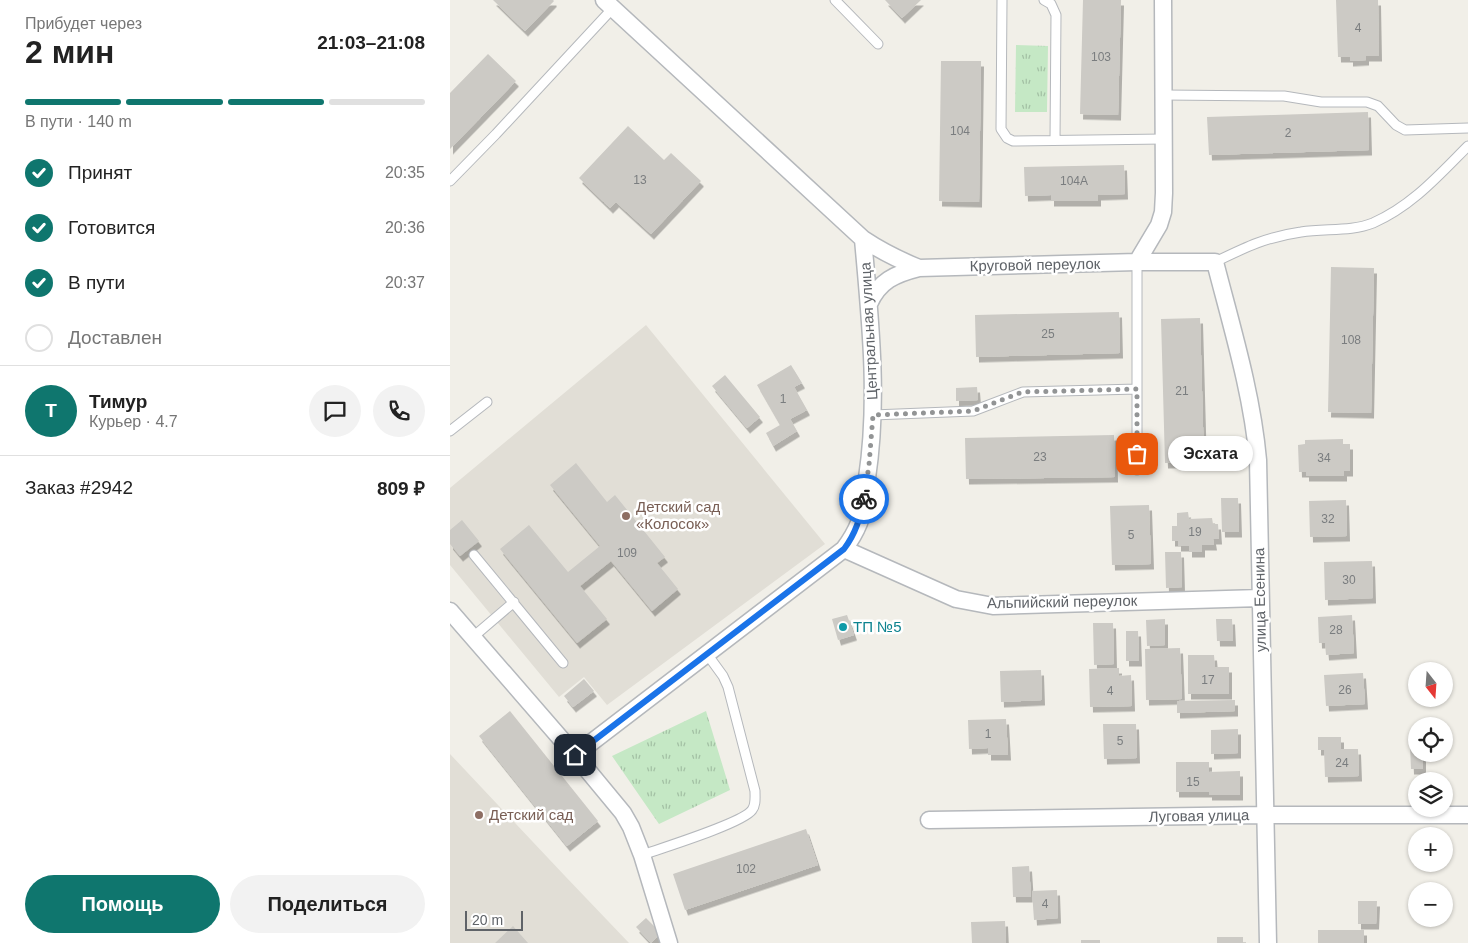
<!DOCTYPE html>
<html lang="ru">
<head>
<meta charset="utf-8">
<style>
	:root { --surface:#fff; --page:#f2f2f2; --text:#222; --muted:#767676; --line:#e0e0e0; --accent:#0f766e }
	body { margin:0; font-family:Helvetica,sans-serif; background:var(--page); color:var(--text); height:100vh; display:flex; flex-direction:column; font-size:19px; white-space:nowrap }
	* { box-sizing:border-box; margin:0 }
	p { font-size:16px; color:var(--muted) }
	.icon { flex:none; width:28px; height:28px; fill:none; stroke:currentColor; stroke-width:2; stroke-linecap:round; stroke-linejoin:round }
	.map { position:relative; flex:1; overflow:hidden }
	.side { display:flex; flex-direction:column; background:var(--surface); width:450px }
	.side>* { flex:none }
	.needle { width:32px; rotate:163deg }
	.controls { position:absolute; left:958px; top:662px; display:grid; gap:10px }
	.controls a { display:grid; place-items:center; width:45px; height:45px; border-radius:50%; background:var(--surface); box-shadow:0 1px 4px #0004; font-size:25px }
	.scale { position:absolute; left:15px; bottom:12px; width:58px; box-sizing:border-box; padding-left:5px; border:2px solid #5f6368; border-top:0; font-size:14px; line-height:18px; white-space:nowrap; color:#5f6368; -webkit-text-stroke:4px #fff; paint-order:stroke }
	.pin { position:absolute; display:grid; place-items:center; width:42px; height:42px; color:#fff; margin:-21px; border-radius:10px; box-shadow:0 2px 8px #0006 }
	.courier { position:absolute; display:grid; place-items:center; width:50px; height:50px; margin:-25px; border:4px solid #1a73e8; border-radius:50%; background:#fff; color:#222; box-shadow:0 1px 6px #0007 }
	.bubble { position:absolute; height:35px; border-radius:18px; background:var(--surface); box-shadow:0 1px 4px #0004; font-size:16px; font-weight:800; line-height:35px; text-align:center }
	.overview em { font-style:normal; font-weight:800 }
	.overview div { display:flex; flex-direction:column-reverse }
	.overview { display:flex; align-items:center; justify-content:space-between; height:85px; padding:0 25px }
	h1 { font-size:32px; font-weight:800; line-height:38px }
	.bar { display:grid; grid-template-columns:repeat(4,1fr); gap:8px 5px; align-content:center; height:60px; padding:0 25px }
	.bar i { height:6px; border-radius:4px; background:var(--line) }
	.bar .active { background:var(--accent) }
	.bar p { grid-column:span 4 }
	.line { display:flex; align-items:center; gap:12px; padding:0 25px; border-top:1px solid var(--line) }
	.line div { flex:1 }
	.round { display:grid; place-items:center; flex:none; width:52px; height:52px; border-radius:26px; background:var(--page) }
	ol { padding:0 25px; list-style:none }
	li { display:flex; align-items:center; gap:15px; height:55px }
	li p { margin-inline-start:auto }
	li .icon { padding:5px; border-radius:50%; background:var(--accent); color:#fff; stroke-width:4 }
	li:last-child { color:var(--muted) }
	li i { width:28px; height:28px; border:2px solid var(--line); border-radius:50% }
	.primary-button { display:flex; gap:10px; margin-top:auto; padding:10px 25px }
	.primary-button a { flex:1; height:58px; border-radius:30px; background:var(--accent); color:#fff; font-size:20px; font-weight:800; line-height:58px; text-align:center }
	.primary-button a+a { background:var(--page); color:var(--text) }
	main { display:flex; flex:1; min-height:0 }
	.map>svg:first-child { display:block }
	.education { fill:#e1ded6 }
	.park { fill:url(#park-tufts) }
	.building { fill:#cccac5; filter:url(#shadow) }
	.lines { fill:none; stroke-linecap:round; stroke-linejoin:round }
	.lane-casing { stroke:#b5b8bc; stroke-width:11 }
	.street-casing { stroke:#b5b8bc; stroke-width:19 }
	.lane { stroke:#fff; stroke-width:9 }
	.street { stroke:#fff; stroke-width:16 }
	.done { stroke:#929495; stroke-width:5; stroke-dasharray:0 9 }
	.route { stroke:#1a73e8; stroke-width:6 }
	.education-dot { fill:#8d6e63; stroke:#fff; stroke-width:2 }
	.culture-dot { fill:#0f9aa8; stroke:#fff; stroke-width:2 }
	.labels { text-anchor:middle; stroke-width:5; stroke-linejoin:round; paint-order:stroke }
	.number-label { font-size:12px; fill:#7a7d7f }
	.street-label { font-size:15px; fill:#5f6368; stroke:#fff }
	.education-label { font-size:15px; fill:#785e54; stroke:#fff; text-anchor:start }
	.culture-label { font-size:15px; fill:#0d838f; stroke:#fff; text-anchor:start }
</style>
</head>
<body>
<main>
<section class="side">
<div class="overview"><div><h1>2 мин</h1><p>Прибудет через</p></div><em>21:03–21:08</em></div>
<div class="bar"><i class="active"></i><i class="active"></i><i class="active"></i><i></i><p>В пути · 140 m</p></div>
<ol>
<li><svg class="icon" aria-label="check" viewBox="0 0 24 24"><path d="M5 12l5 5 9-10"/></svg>Принят<p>20:35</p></li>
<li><svg class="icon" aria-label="check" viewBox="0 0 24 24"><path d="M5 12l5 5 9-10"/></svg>Готовится<p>20:36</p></li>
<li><svg class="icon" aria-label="check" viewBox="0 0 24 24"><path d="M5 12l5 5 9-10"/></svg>В пути<p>20:37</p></li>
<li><i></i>Доставлен</li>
</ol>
<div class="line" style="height:90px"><b class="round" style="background:var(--accent);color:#fff">Т</b><div><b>Тимур</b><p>Курьер · 4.7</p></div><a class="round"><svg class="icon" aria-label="chat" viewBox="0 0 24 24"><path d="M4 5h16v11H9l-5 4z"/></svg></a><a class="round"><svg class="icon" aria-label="phone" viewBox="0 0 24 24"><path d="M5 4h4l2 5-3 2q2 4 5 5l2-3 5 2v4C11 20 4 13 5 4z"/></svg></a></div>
<div class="line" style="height:65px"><div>Заказ #2942</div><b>809 ₽</b></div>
<div class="primary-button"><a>Помощь</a><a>Поделиться</a></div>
</section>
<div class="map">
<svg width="1018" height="943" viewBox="0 0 1018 943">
	<defs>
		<pattern id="park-tufts" width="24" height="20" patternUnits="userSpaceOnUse" patternTransform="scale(1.25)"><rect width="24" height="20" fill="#c5e8c5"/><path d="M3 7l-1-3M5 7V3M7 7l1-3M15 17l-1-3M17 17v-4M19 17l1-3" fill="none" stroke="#a3c0a4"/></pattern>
		<filter id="shadow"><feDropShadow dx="3" dy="5.5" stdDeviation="0" flood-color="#0004"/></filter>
	</defs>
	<rect width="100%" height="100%" fill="#f1efe8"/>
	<path class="education" d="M196,325L375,544L157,705L134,677L109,697L0,565V488Z
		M0,754L115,876L179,943H0Z"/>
	<path class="park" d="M566,45L598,46L597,112H565Z
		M256,711L280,790L209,824L162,756Z"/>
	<path class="building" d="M43,0H103L104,1L75,31Z
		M435,0H471L452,18Z
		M633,0H671L668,115L630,114Z
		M886,0H928L929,56H916V60L900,61V57H888Z
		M38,54L66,81L0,149V93Z
		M491,61H531L529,202L489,201Z
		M918,112L919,150L759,155L757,117Z
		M178,126L214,160L221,153L251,181L201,234L166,202L160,208L129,178Z
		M674,165L675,194L648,195V201H601V195L575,196L574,167Z
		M881,267L924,268L921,413L878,412Z
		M669,312L670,353L526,357L525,315Z
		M750,318L754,462L715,463L711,319Z
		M341,365L352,383L344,387L357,410L340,419L347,431L323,446L316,433L330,425L307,385Z
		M275,375L310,417L297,428L262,386Z
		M527,387L528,400L506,401V388Z
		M664,435L665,477L516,479L515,438Z
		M893,439V444H900V471H894V476H856V472H849L848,445L855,444V440Z
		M126,463L157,502L165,495L215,557L207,563L228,589L202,611L161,561L130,586L157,619L127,643L50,549L79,525L118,572L150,546L100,485Z
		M771,498H788L789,532H772Z
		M896,500L897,536L860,537L859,501Z
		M699,505L701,564L662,565L660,506Z
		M738,512L739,519L762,518L763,524H768L769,539H763L764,545H752V552H739V546H728V541H722V526H727V513Z
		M12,520L29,541L10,556L0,544V530Z
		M715,552H731L732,587L716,588Z
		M922,561L923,598L875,600L874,562Z
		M397,615L404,635L388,640L382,619Z
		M902,615L904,653L876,655L875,643H869L868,617Z
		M715,619V645L697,646L696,620Z
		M766,619H782L783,641H767Z
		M643,623H663L664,664L644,665Z
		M676,631H688L689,661H676Z
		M730,648L732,699L696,700L695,649Z
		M738,655H764L765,667H779V694H738Z
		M669,668V676L681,675L682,706L640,707L639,669Z
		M591,670L592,700L551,702L550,671Z
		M913,673L915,704L876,706L874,675Z
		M134,679L144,691L123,707L114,696Z
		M785,700V711L727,713V701Z
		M60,711L148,821L117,846L29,736Z
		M556,719L558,755H538V748L519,749L518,720Z
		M653,724H686L687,758L654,759Z
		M788,729V753L761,754V730Z
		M868,737H891V749H908L909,776L875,777L874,750H868Z
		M960,746H966V754H973V769H961Z
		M726,762H759V772L790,771V795H759V792H726Z
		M356,829L368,865L235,910L223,874Z
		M579,866L581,897H563L562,867Z
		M607,890L608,918L584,920L582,891Z
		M908,901H927L926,924H908Z
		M196,918L211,933L201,943L186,927Z
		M555,921L556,943H522L521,922Z
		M63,926L78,943H45Z
		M868,930H914V943H868Z
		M767,937H793V943H767Z
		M631,940H650V943H631Z"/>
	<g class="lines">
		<defs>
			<path id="lane" d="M385,0L428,44
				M552,0L551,129L557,138L563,141L714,139
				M594,0L601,4L606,15L605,140
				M714,95L834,96L871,102H917L928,106L946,125L955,130L1018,128
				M0,181L46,134L163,8
				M765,262C796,247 816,237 851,232C875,228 901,232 923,223C962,206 989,175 1018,146
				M423,415L523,411L573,392L687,389
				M0,431L37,402
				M687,470V262
				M24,555L113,663
				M23,637L64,602
				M192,855C212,848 293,823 302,810C306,805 305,798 305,791L278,687L273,676L257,654"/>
			<path id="street" d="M154,0L413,239C431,251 449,260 469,268L687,262H765C782,328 802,393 808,460L818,943
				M687,262L709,225L713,212L714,193L713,0
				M419,304C429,281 445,274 469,268
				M394,549L506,599L543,606L810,598
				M0,611L125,755
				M479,820L814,815H1018
				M219,943L192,855L181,827L173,813L125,755L394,549C400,541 405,533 409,523C414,509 415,493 417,478C429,399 420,318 413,239"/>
		</defs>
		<use href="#lane" class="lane-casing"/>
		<use href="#street" class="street-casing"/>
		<use href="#lane" class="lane"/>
		<use href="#street" class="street"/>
	</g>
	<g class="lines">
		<path class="done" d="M414,499L419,465L423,415L523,411L572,392L687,389V454"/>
		<path class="route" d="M125,755L394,549C406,533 410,518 414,499"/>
	</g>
	<g class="education-dot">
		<circle cx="176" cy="516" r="5"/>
		<circle cx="29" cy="815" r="5"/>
	</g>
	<circle class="culture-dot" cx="393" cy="627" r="5"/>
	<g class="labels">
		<g class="number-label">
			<text x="908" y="32">4</text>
			<text x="651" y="61">103</text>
			<text x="510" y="135">104</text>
			<text x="838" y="137">2</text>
			<text x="190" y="184">13</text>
			<text x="624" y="185">104А</text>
			<text x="598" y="338">25</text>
			<text x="901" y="344">108</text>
			<text x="732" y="395">21</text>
			<text x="333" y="403">1</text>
			<text x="590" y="461">23</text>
			<text x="874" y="462">34</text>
			<text x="878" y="523">32</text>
			<text x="745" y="536">19</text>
			<text x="681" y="539">5</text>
			<text x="177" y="557">109</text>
			<text x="899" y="584">30</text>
			<text x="886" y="634">28</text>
			<text x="758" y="684">17</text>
			<text x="895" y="694">26</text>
			<text x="660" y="695">4</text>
			<text x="538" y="738">1</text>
			<text x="670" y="745">5</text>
			<text x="892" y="767">24</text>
			<text x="743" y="786">15</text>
			<text x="296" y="873">102</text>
			<text x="595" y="908">4</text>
		</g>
		<g class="street-label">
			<text transform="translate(585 265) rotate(-1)" y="5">Круговой переулок</text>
			<text transform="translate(419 331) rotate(-93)" y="5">Центральная улица</text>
			<text transform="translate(810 600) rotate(-91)" y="5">улица Есенина</text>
			<text transform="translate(612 602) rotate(-1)" y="5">Альпийский переулок</text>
			<text transform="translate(749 816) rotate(-1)" y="5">Луговая улица</text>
		</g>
		<g class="education-label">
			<text x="186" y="512">Детский сад<tspan x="186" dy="17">«Колосок»</tspan></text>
			<text x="39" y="820">Детский сад</text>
		</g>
		<g class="culture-label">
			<text x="403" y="632">ТП №5</text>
		</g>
	</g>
</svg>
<div class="controls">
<a><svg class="needle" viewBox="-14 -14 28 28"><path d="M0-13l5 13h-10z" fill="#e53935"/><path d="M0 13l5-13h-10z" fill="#767676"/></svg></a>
<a><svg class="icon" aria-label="locate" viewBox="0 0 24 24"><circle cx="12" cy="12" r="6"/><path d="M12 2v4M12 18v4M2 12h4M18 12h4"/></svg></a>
<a><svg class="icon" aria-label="layers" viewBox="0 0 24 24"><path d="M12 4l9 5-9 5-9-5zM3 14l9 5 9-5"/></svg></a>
<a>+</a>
<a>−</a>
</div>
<div class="scale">20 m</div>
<div class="pin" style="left:687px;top:454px;background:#ea580c"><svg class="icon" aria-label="bag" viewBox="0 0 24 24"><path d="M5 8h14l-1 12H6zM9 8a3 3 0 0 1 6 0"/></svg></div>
<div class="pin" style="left:125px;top:755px;background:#1f2937"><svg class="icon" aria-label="home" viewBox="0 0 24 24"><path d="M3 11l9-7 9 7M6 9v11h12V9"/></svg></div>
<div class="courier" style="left:414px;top:499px"><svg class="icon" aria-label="bike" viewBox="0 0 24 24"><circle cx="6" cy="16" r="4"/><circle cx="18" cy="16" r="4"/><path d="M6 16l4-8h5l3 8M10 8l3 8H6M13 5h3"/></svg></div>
<div class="bubble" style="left:718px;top:436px;width:85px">Эсхата</div>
</div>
</main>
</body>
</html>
